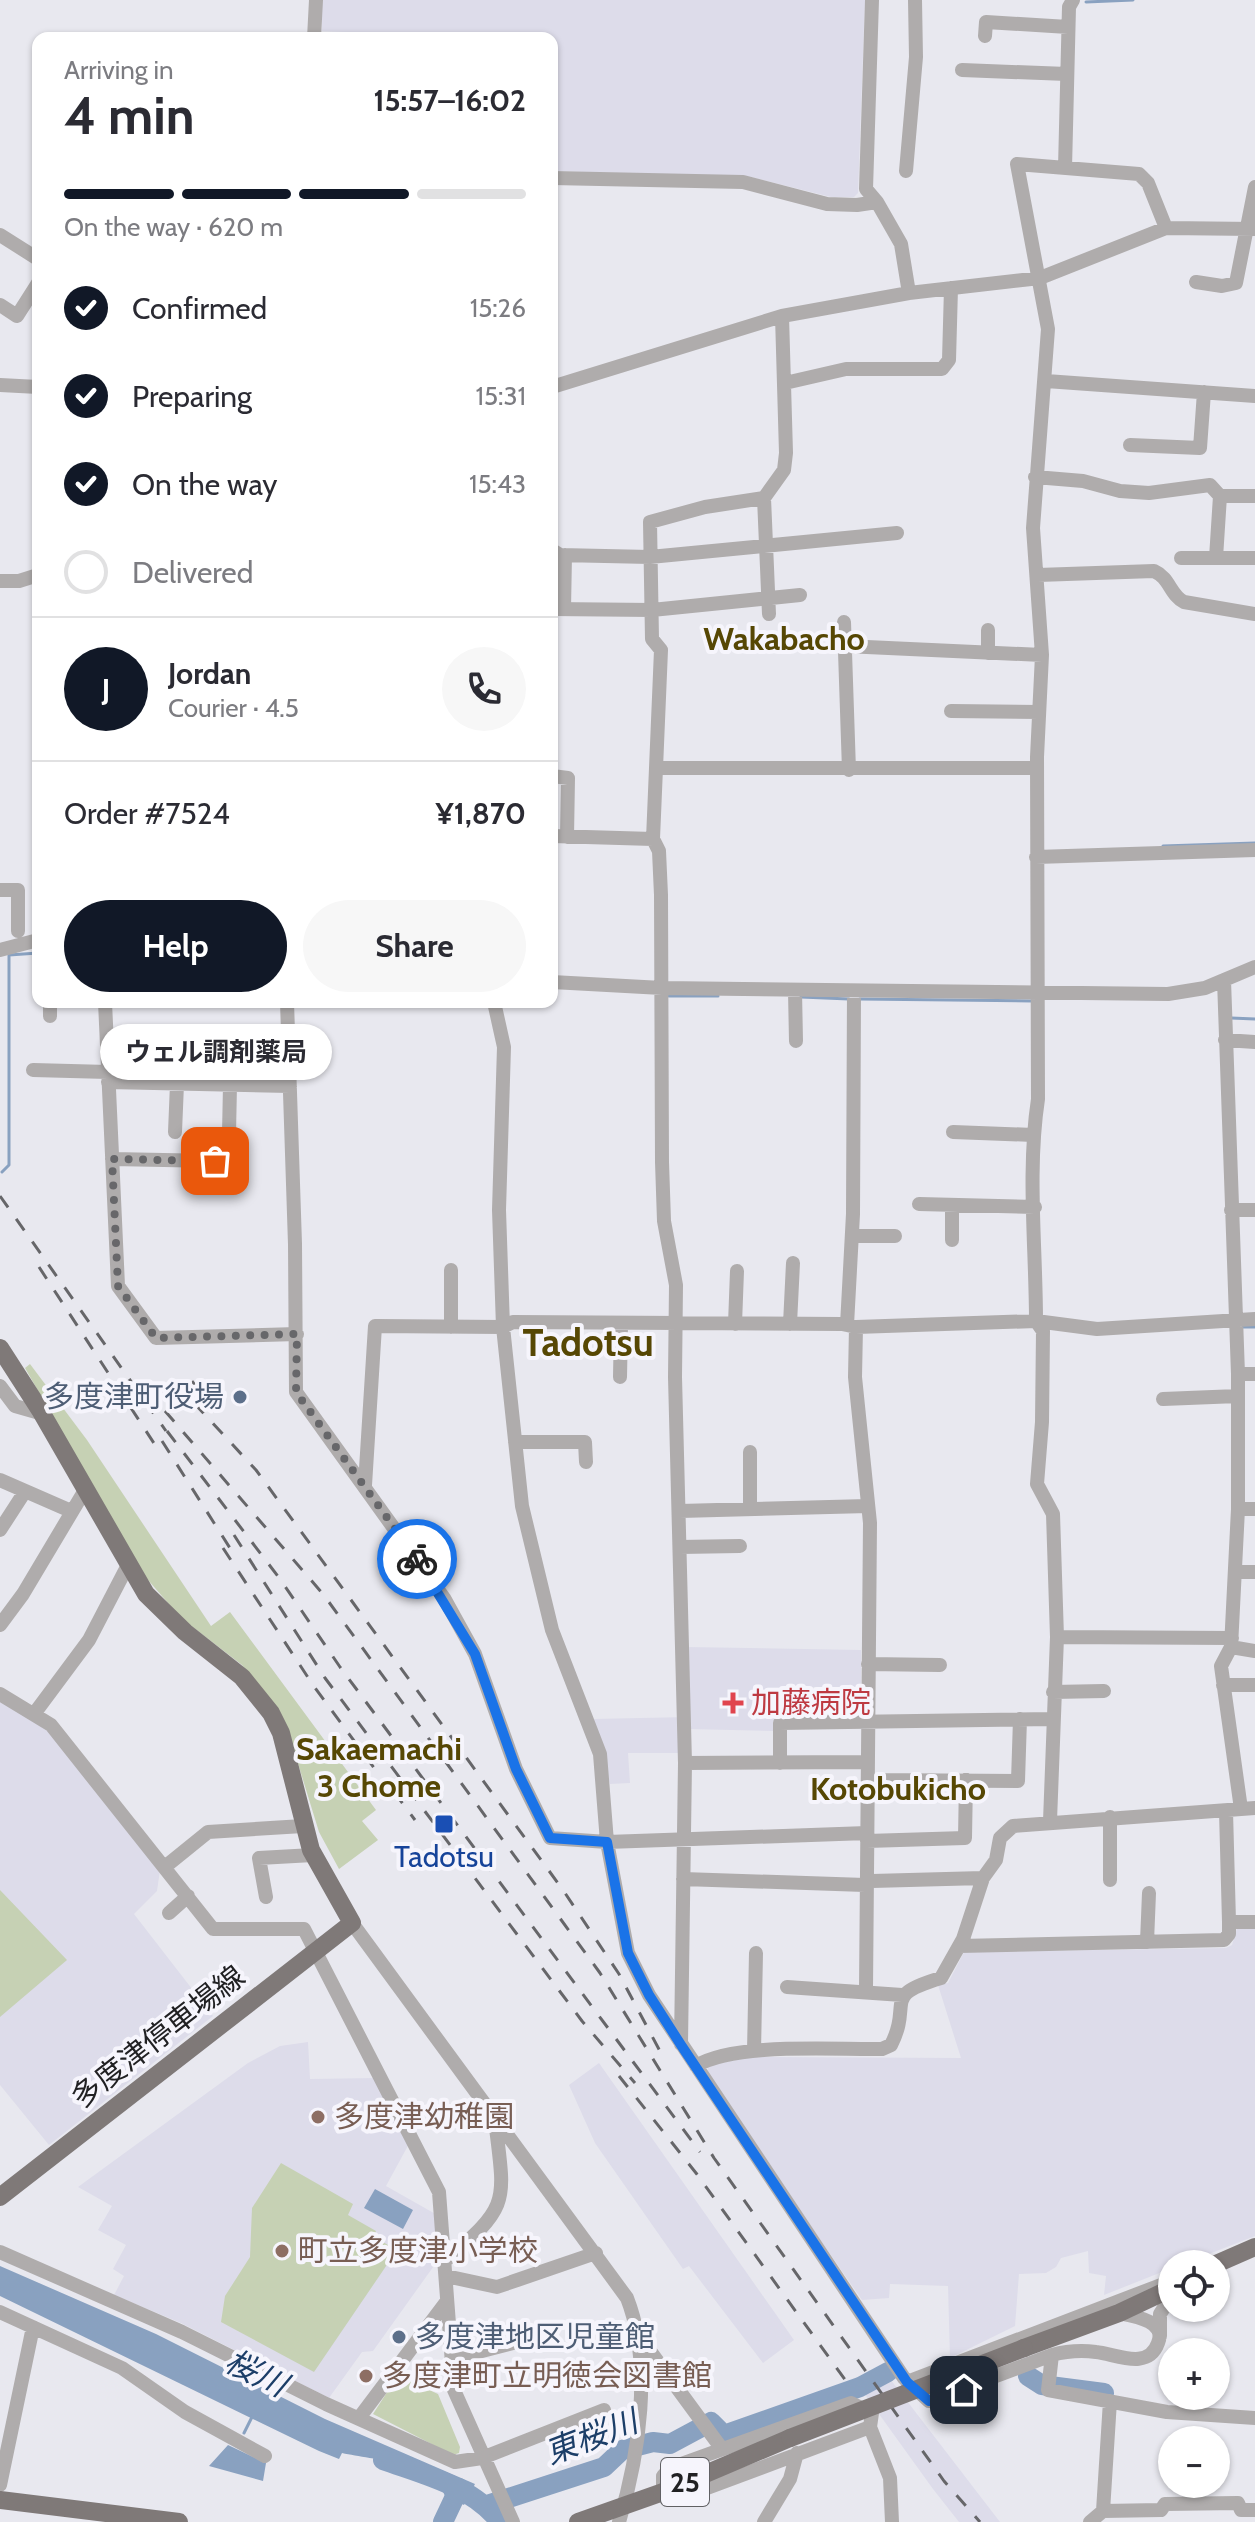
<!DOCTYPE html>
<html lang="en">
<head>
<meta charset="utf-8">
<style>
	:root { --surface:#fff; --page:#f7f7f7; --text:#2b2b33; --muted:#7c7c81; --line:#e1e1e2; --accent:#111827 }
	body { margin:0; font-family:Cabin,"Noto Sans JP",sans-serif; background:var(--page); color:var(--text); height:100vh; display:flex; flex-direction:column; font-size:30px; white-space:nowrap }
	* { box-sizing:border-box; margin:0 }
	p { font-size:26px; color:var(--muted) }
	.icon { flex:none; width:44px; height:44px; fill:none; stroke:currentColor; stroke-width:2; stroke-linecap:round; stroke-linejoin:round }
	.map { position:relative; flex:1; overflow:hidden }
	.details { position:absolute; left:32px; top:32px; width:526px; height:976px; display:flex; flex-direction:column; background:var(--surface); border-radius:16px; box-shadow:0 2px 6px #0004 }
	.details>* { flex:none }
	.controls { position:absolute; left:1158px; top:2250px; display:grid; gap:16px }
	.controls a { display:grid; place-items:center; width:72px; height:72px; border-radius:50%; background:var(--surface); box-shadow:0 2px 6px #0004; font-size:40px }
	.pin { position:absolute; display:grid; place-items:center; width:68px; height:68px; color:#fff; margin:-34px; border-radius:16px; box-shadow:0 4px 12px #0006 }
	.courier { position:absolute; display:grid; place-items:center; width:80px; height:80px; margin:-40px; border:6px solid #1a73e8; border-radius:50%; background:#fff; color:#222; box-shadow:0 2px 10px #0007 }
	.bubble { position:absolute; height:56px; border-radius:28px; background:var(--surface); box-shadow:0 2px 6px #0004; font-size:26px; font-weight:700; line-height:56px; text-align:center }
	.head em { font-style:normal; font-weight:700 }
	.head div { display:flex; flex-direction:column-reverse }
	.head { display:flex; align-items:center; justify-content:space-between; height:136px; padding:0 32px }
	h1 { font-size:52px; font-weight:700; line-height:60px }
	.bar { display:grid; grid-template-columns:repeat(4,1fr); gap:12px 8px; align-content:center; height:96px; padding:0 32px }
	.bar i { height:10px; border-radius:6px; background:var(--line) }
	.bar .current { background:var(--accent) }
	.bar p { grid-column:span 4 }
	.line { display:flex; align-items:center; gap:20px; padding:0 32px; border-top:2px solid var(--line) }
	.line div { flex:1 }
	.round { display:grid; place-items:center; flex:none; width:84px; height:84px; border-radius:42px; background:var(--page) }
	ol { padding:0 32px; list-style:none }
	li { display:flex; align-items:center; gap:24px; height:88px }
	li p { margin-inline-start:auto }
	li .icon { padding:8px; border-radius:50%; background:var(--accent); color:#fff; stroke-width:4 }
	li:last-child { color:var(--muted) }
	li i { width:44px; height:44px; border:4px solid var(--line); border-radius:50% }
	.primary-button { display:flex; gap:16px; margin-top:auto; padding:16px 32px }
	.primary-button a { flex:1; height:92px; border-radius:48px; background:var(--accent); color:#fff; font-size:32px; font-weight:700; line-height:92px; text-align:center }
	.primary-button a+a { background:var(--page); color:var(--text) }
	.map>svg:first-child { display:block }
	.built { fill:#dddcea }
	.green { fill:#c6d1b4 }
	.water { fill:#89a1c0 }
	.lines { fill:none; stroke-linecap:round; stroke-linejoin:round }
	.stream { stroke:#89a1c0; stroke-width:3 }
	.river { stroke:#89a1c0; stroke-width:20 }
	.minor { stroke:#afacac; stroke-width:14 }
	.major { stroke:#7f7978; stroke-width:18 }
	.rail { stroke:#666669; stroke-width:3; stroke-dasharray:14 14; stroke-linecap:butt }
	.major-bridge { stroke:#7f7978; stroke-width:18 }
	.done { stroke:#67676a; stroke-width:8; stroke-dasharray:0 14.4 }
	.route { stroke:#1a73e8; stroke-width:10 }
	.service-dot { fill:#5c6f8a; stroke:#f6f5fc; stroke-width:3 }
	.health-dot { fill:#e0444e; stroke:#f6f5fc; stroke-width:3 }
	.transit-dot { fill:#1a4fb4; stroke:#f6f5fc; stroke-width:3 }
	.education-dot { fill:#8d6e63; stroke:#f6f5fc; stroke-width:3 }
	.labels { text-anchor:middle; stroke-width:8; stroke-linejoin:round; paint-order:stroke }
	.shield { fill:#f6f5fc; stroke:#616164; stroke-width:2 }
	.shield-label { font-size:28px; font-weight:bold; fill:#212123 }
	.service-label { font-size:30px; fill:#4e5e75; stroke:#f6f5fc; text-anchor:end }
	.health-label { font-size:30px; fill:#be3a42; stroke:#f6f5fc; text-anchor:start }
	.transit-label { font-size:30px; fill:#164399; stroke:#f6f5fc }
	.street-label { font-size:30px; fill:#212123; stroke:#f6f5fc }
	.education-label { font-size:30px; fill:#785e54; stroke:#f6f5fc; text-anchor:start }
	.neighbourhood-label { font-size:32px; font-weight:bold; fill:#564704; stroke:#f6f5fc }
	.water-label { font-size:32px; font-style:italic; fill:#1c3e68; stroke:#f6f5fc }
	.district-label { font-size:38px; font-weight:bold; fill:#564704; stroke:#f6f5fc }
</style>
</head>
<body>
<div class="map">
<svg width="1255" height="2522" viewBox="0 0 1255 2522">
	<rect width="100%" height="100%" fill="#e8e8ef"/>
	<path class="built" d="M322,0H865L858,193L854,197H831L751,177L552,171V38H398V34L322,31Z
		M686,1647L861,1650V1688L780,1687L775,1731L688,1729L679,1753H628L630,1783L610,1784L593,1719L688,1717Z
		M0,1700L49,1730L160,1870L157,1891L134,1914L213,2016L49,2145L0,2085Z
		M1238,1925H1255V2236L1183,2264H1172V2268L1104,2295L1106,2276L1089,2273L1088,2251L1061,2258L1056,2267L1046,2273L1019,2274L1015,2326L950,2358L948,2286L890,2284L889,2298L862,2300L722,2098L707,2071L709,2065L753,2057L961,2058L938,1985L948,1983L964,1952L1226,1948L1232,1945Z
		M308,2042L310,2079L376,2078L410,2142L386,2186L439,2216L441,2256L373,2351L362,2352L329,2398L181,2323L114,2295L124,2276L113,2269L126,2245L98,2230L112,2206L78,2187L248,2063L280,2046Z
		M599,2063L794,2340L763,2363L689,2266L683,2269L595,2143L569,2085Z
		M887,2375L1000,2522H959L933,2489L861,2389Z"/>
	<path class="green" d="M30,1364L87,1440L211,1626L230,1612L376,1810L362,1821L378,1840L339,1869L319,1832L296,1757L275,1705L242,1665L181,1618L142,1573L25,1368Z
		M0,1890L67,1960L0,2017Z
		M281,2163L353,2204L348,2215L376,2231L374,2237L397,2250L314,2372L221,2322L225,2296L250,2257L252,2208Z
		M401,2377L438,2394L460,2447L459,2453L453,2455L373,2414L395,2380Z"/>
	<path class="water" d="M375,2189L413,2210L403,2229L364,2208Z
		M0,2266L156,2334L325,2419L475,2484L464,2505L445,2496C434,2462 373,2460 342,2453L339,2459L319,2451L0,2296Z
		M228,2445L266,2463L263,2481L209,2466Z"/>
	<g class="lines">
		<path class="stream" d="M1086,2L1133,0
			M1163,846L1255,843
			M669,996H718
			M801,997L849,999
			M860,999L1032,1001
			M1231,1018L1255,1019
			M2,1172L9,1165V955L38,953
			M1243,1327H1255
			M244,2433L252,2417"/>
		<path class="river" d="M1028,2376L1042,2385L1104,2393
			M383,2460C425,2475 472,2486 500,2522
			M487,2505L604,2467L622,2450L653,2442L670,2444L711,2422L724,2435L860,2387L888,2372
			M443,2522L459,2488"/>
		<path class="minor" d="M872,0L866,189L877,202
			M985,36L986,22L1068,27
			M314,38L316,0
			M962,70L1067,74
			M1065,168L1069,7L1073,0
			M906,171L916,57L915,0
			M552,178L743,182L827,204L857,205L877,202L901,244L909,293
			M0,235L38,259
			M1196,282L1222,286L1236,283L1255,187
			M0,305L17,316L38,283
			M1046,381L1255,396
			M785,383L846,369H942L949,360L951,288
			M0,385L38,387
			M552,387L782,316L909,293L1040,278L1166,228L1255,229
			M1130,445L1200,448L1204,392
			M1035,477L1083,481L1120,491L1149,493L1210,485L1220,496L1216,558
			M1220,496H1255
			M552,550L560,555L650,557L897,533
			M1181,558H1255
			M1038,575L1154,571C1170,578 1170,595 1184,602L1255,614
			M0,581H19L38,575
			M552,609L652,610L800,595
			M564,609L565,555
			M769,614L764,498L784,470L786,453L782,316
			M844,622L849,770
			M845,646L1042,655
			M988,653V630
			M951,711L1039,712
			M656,768H1037
			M552,776L568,778L567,837
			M552,836L653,839
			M1036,857L1255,850
			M0,890H18V931
			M0,950L38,940
			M1224,980L1238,1374V1509L1231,1647L1221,1666L1241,1809
			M552,982L662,988L1168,994L1205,988L1255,967
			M795,991L796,1041
			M50,1002V1016
			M105,1002L118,1286L156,1338L297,1334
			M287,1002L295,1244L296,1392L444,1598L475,1654L516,1769L550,1838L607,1842L867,1833
			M494,1002L504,1047L499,1210L503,1327L522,1506L552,1630L600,1754L607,1842L628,1953L649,1995L904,2378L929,2401L1052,2355C1067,2351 1080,2350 1096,2352C1116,2354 1148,2371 1158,2343C1167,2321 1134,2316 1119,2313
			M1225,1040L1255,1042
			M33,1070L108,1072
			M108,1082L290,1086
			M175,1132L177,1084
			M953,1132L1033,1135
			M229,1134L230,1085
			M112,1159L215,1161
			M919,1204L1035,1207
			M952,1205V1240
			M1231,1210H1255
			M852,1236H895
			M735,1324L737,1271
			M790,1324L793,1263
			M847,1325L853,1214L854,991
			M451,1327V1270
			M856,1327L855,1377L870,1523L866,1990
			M1238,1374H1255
			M620,1377L621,1325
			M0,1386L15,1406L43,1414
			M1163,1399L1238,1396
			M515,1442H585L586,1462
			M750,1452V1509
			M0,1480L71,1511
			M365,1485L375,1326L503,1327L513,1322L842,1324L856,1327L1036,1321L1097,1329L1255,1319
			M1238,1509H1255
			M680,1511L868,1506
			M0,1530L24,1493
			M680,1547L740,1546
			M1235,1572H1255
			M0,1625L23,1594L85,1490
			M1057,1637L1232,1638
			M1231,1647L1255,1651
			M868,1664L940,1665
			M1223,1685H1255
			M1053,1692L1104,1691
			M0,1694L51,1725L213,1929H304L439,2192L454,2390L513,2522
			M34,1714L89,1640L128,1565
			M685,1763L868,1762
			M780,1763V1723L1052,1719
			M868,1780L1018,1781L1020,1719
			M1226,1811L1229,1922H1255
			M1050,1821L1057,1637L1053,1514L1037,1484L1042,1422L1043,1331L1036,1321C1036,1247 1027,1172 1038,1099L1037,757L1042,655L1033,528L1048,329L1017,164L1139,174L1148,183L1166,228
			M867,1841L965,1838L966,1780
			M166,1866L208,1832L303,1826
			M683,1879L865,1885L872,1881L983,1878
			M1110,1880V1817
			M266,1897L259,1858L313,1855
			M169,1913L188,1896
			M352,1923L627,2298C653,2364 639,2456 619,2522
			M1147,1942L1149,1893
			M959,1946L1224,1940L1229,1934V1922
			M787,1987L902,1995
			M681,2044L685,1763L675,1377L676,1285L664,1221L662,1162L661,895L659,851L653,839L661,650L652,639L650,522L705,507L764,498
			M754,2051L756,1953
			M696,2066C735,2042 834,2050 882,2049L891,2045C913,2002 880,1996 941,1978L963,1939L983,1878L996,1860L1000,1838L1013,1826L1255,1808
			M0,2252L182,2332L326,2404L455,2462L482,2458L604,2410
			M446,2260C511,2205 505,2203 495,2120
			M446,2276L497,2287L596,2253
			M0,2312L122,2368L185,2412L265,2456
			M1160,2336V2314L1172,2295
			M640,2346L650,2351L722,2449
			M1052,2355L1048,2390L1167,2412L1255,2418
			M451,2359L517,2342
			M907,2382L1161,2285
			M359,2418L447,2301
			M870,2427L683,2497L667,2496L663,2492V2476L670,2468L851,2403L872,2413L870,2427L890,2478L892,2522
			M0,2485L33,2327
			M1103,2511L1161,2510L1165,2504L1238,2503L1241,2510H1255
			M764,2522L790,2479L797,2453
			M1090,2522L1103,2511L1110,2401"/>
		<path class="major" d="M0,1348L40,1410L146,1594L185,1632L242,1677L271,1713L281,1733L311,1850L352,1923L0,2197
			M1216,2264L1255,2247
			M1024,2348L1119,2313L1172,2288
			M0,2500L179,2522
			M578,2522L663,2492L790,2438"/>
		<path class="rail" d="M0,1196L166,1431
			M39,1267L161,1454
			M192,1381L214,1412
			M194,1403L256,1470L563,1890L619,1974L662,2055
			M165,1411L323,1594L600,1973L714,2158L944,2481L980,2522
			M167,1431L280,1579L340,1667L700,2152
			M162,1441L235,1556
			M234,1535L325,1678L582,2021L635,2083
			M223,1548L313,1685L377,1772
			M394,1792L415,1820
			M619,2076L696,2173L846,2381"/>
		<path class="major-bridge" d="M790,2438L1024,2348"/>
	</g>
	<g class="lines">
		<path class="done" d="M215,1161L112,1159L118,1286L156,1338L297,1334L296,1392L417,1559"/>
		<path class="route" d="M417,1559L475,1654L516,1769L550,1838L607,1842L628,1953L649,1995L681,2045L907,2382L929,2401L964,2390"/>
	</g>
	<g class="service-dot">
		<circle cx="240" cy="1397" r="8"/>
		<circle cx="399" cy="2337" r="8"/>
	</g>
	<path class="health-dot" d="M729 1691h8v8h8v8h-8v8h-8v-8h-8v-8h8z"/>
	<rect class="transit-dot" x="434" y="1814" width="20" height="20" rx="4"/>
	<g class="education-dot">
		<circle cx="318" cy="2117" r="8"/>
		<circle cx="282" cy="2251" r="8"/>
		<circle cx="366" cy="2376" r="8"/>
	</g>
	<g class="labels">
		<rect class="shield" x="661" y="2458" width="48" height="48" rx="6"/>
		<g class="shield-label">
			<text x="685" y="2492">25</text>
		</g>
		<g class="service-label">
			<text x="224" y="1407">多度津町役場</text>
			<text x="415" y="2347" text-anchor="start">多度津地区児童館</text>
		</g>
		<g class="health-label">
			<text x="751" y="1713">加藤病院</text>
		</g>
		<g class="transit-label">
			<text x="444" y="1867">Tadotsu</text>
		</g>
		<g class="street-label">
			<text transform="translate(158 2037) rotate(-38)" y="10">多度津停車場線</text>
		</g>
		<g class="education-label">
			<text x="334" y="2127">多度津幼稚園</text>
			<text x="298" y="2261">町立多度津小学校</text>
			<text x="382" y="2386">多度津町立明徳会図書館</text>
		</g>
		<g class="neighbourhood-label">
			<text x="784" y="650">Wakabacho</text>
			<text x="379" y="1760">Sakaemachi<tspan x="379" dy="37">3 Chome</tspan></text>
			<text x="898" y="1800">Kotobukicho</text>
		</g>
		<g class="water-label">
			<text transform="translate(256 2373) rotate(26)" y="11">桜川</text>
			<text transform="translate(591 2437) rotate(-21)" y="11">東桜川</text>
		</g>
		<g class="district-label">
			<text x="588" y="1356">Tadotsu</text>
		</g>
	</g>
</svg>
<div class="controls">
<a><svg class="icon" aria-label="locate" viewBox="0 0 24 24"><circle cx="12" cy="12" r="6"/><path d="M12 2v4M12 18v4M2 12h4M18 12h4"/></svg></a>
<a>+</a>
<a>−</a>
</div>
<div class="pin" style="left:215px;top:1161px;background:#ea580c"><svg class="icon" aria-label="bag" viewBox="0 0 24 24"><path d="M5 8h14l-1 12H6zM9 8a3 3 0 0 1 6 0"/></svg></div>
<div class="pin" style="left:964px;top:2390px;background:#1f2937"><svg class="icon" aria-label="home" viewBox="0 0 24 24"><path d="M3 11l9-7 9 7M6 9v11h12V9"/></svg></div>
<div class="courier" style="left:417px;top:1559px"><svg class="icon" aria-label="bike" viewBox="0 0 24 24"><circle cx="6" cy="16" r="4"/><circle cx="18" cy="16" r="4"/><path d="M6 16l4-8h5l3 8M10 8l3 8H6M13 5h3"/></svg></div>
<div class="bubble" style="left:100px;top:1024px;width:232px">ウェル調剤薬局</div>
<section class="details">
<div class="head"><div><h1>4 min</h1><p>Arriving in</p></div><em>15:57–16:02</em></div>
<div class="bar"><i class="current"></i><i class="current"></i><i class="current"></i><i></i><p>On the way · 620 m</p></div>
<ol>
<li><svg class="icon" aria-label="check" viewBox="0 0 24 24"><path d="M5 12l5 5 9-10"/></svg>Confirmed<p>15:26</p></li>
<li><svg class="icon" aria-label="check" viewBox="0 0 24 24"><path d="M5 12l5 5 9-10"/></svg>Preparing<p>15:31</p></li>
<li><svg class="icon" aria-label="check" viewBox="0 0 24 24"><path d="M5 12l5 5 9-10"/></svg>On the way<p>15:43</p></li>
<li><i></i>Delivered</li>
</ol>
<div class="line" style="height:144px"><b class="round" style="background:var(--accent);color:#fff">J</b><div><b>Jordan</b><p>Courier · 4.5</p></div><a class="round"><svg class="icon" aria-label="phone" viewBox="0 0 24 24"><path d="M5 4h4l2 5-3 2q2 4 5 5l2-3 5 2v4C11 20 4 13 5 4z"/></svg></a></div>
<div class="line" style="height:104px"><div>Order #7524</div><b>¥1,870</b></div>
<div class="primary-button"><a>Help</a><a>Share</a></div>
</section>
</div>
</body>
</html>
